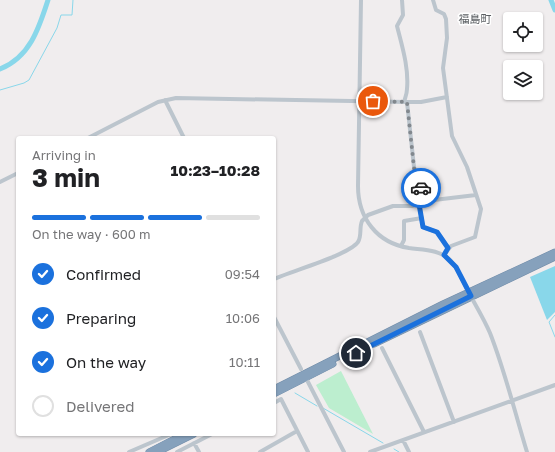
<!DOCTYPE html>
<html lang="en">
<head>
<meta charset="utf-8">
<style>
	:root { --surface:#fff; --page:#f6f6f6; --text:#202124; --muted:#757577; --line:#e0e0e0; --accent:#1b71dd }
	body { margin:0; font-family:"Golos Text","Noto Sans JP",sans-serif; background:var(--page); color:var(--text); height:100vh; display:flex; flex-direction:column; font-size:15px; white-space:nowrap }
	* { box-sizing:border-box; margin:0 }
	p { font-size:13px; color:var(--muted) }
	.icon { flex:none; width:22px; height:22px; fill:none; stroke:currentColor; stroke-width:2; stroke-linecap:round; stroke-linejoin:round }
	.map { position:relative; flex:1; overflow:hidden }
	.drawer { position:absolute; left:16px; top:136px; width:260px; height:300px; display:flex; flex-direction:column; background:var(--surface); border-radius:4px; box-shadow:0 1px 3px #0004 }
	.drawer>* { flex:none }
	.controls { position:absolute; left:503px; top:12px; display:grid; gap:8px }
	.controls a { display:grid; place-items:center; width:40px; height:40px; border-radius:4px; background:var(--surface); box-shadow:0 1px 3px #0004; font-size:20px }
	.pin { position:absolute; display:grid; place-items:center; width:34px; height:34px; color:#fff; margin:-17px; border:2px solid #fff; border-radius:50%; box-shadow:0 1px 4px #0007 }
	.courier { position:absolute; display:grid; place-items:center; width:40px; height:40px; margin:-20px; border:3px solid #1b71dd; border-radius:50%; background:#fff; color:#222; box-shadow:0 1px 5px #0007 }
	.summary em { font-style:normal; font-weight:700 }
	.summary div { display:flex; flex-direction:column-reverse }
	.summary { display:flex; align-items:center; justify-content:space-between; height:68px; padding:0 16px }
	h1 { font-size:26px; font-weight:700; line-height:30px }
	.bar { display:grid; grid-template-columns:repeat(4,1fr); gap:6px 4px; align-content:center; height:48px; padding:0 16px }
	.bar i { height:5px; border-radius:3px; background:var(--line) }
	.bar .on { background:var(--accent) }
	.bar p { grid-column:span 4 }
	ol { padding:0 16px; list-style:none }
	li { display:flex; align-items:center; gap:12px; height:44px }
	li p { margin-inline-start:auto }
	li .icon { padding:4px; border-radius:50%; background:var(--accent); color:#fff; stroke-width:4 }
	li:last-child { color:var(--muted) }
	li i { width:22px; height:22px; border:2px solid var(--line); border-radius:50% }
	.map>svg:first-child { display:block }
	.green { fill:#bceecf }
	.water { fill:#89d7ea }
	.lines { fill:none; stroke-linecap:round; stroke-linejoin:round }
	.stream { stroke:#89d7ea; stroke-width:1 }
	.river { stroke:#89d7ea; stroke-width:5 }
	.highway-casing { stroke:#718ca8; stroke-width:7 }
	.minor { stroke:#bcc5cd; stroke-width:4 }
	.highway { stroke:#86a1bc; stroke-width:6 }
	.done { stroke:#82888e; stroke-width:4; stroke-dasharray:0 7.2 }
	.route { stroke:#1b71dd; stroke-width:5 }
	.labels { text-anchor:middle; stroke-width:3; stroke-linejoin:round; paint-order:stroke }
	.neighbourhood-label { font-size:11px; fill:#5a5e62; stroke:#fff }
</style>
</head>
<body>
<div class="map">
<svg width="555" height="452" viewBox="0 0 555 452">
	<rect width="100%" height="100%" fill="#f0edee"/>
	<path class="green" d="M341,371L373,434L329,408L316,385Z"/>
	<path class="water" d="M555,266V312L547,320L530,277Z"/>
	<g class="lines">
		<path class="stream" d="M0,90L24,83L29,80L57,28L61,15H72L73,0
			M555,315L549,322L555,337
			M295,393L317,406
			M323,408L383,443
			M394,449L399,452"/>
		<path class="river" d="M551,0L555,10
			M0,69C30,57 39,28 48,0"/>
		<defs>
			<path id="highway" d="M374,344L555,257
				M274,389L443,304L555,252
				M274,394L333,364
				M149,452L184,434
				M158,452L194,434"/>
		</defs>
		<use href="#highway" class="highway-casing"/>
		<path class="minor" d="M361,0L358,186C358,218 377,243 409,248C424,250 439,249 451,261C459,270 463,282 469,293C476,306 484,319 490,333C505,371 515,413 527,452
			M402,0L403,15L397,26C402,46 409,68 407,89C407,94 405,98 404,102
			M433,0L436,10L444,14L446,19L447,38L443,68L452,136L467,167L481,209L475,237L451,246L444,255
			M165,100L184,138
			M407,102L414,167L419,179L423,203
			M88,138L158,102L176,98L407,102H421L447,97
			M0,182L18,173
			M419,204L423,227L437,232L448,248
			M401,246L404,240V221L422,218
			M274,279C291,271 349,255 358,242C362,236 359,228 362,221L368,215L393,206H412L434,200L476,195
			M274,317L301,369
			M420,332L454,422
			M382,348L424,432
			M307,380L344,452
			M274,403L281,399L308,452
			M403,440L409,452
			M194,443L199,452
			M129,452L171,434
			M177,452L212,434
			M260,452L297,431
			M370,452L555,385"/>
		<use href="#highway" class="highway"/>
	</g>
	<g class="lines">
		<path class="done" d="M373,101L407,102L414,168L421,188"/>
		<path class="route" d="M356,353L471,296L456,267L444,255L448,248L437,232L423,227L419,204L423,203L421,188"/>
	</g>
	<g class="labels">
		<g class="neighbourhood-label">
			<text x="475" y="23">福島町</text>
		</g>
	</g>
</svg>
<div class="controls">
<a><svg class="icon" aria-label="locate" viewBox="0 0 24 24"><circle cx="12" cy="12" r="6"/><path d="M12 2v4M12 18v4M2 12h4M18 12h4"/></svg></a>
<a><svg class="icon" aria-label="layers" viewBox="0 0 24 24"><path d="M12 4l9 5-9 5-9-5zM3 14l9 5 9-5"/></svg></a>
</div>
<div class="pin" style="left:373px;top:101px;background:#ea580c"><svg class="icon" aria-label="bag" viewBox="0 0 24 24"><path d="M5 8h14l-1 12H6zM9 8a3 3 0 0 1 6 0"/></svg></div>
<div class="pin" style="left:356px;top:353px;background:#1f2937"><svg class="icon" aria-label="home" viewBox="0 0 24 24"><path d="M3 11l9-7 9 7M6 9v11h12V9"/></svg></div>
<div class="courier" style="left:421px;top:188px"><svg class="icon" aria-label="car" viewBox="0 0 24 24"><path d="M5 17H2v-5l4-1 3-4h7l3 4 3 1v5h-3M9 17h6M6 11h13"/><circle cx="7" cy="17" r="2"/><circle cx="17" cy="17" r="2"/></svg></div>
<section class="drawer">
<div class="summary"><div><h1>3 min</h1><p>Arriving in</p></div><em>10:23–10:28</em></div>
<div class="bar"><i class="on"></i><i class="on"></i><i class="on"></i><i></i><p>On the way · 600 m</p></div>
<ol>
<li><svg class="icon" aria-label="check" viewBox="0 0 24 24"><path d="M5 12l5 5 9-10"/></svg>Confirmed<p>09:54</p></li>
<li><svg class="icon" aria-label="check" viewBox="0 0 24 24"><path d="M5 12l5 5 9-10"/></svg>Preparing<p>10:06</p></li>
<li><svg class="icon" aria-label="check" viewBox="0 0 24 24"><path d="M5 12l5 5 9-10"/></svg>On the way<p>10:11</p></li>
<li><i></i>Delivered</li>
</ol>
</section>
</div>
</body>
</html>
